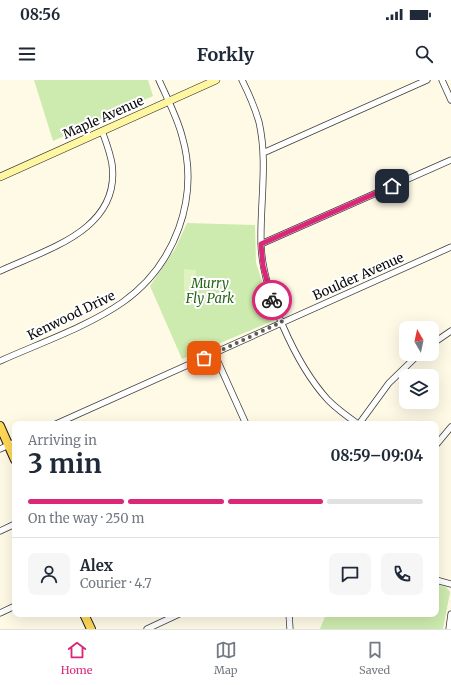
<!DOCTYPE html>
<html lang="en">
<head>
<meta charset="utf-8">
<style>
	:root { --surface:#fff; --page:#f6f6f7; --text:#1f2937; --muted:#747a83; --line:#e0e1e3; --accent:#db2777 }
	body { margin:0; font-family:Merriweather,serif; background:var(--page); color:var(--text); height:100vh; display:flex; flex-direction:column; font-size:15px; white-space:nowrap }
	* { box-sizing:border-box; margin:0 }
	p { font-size:13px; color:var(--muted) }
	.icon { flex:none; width:22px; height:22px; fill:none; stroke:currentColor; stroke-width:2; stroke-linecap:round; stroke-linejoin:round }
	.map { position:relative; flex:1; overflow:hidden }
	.details { position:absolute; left:12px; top:341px; width:427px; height:196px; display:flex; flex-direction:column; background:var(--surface); border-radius:8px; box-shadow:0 4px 16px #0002 }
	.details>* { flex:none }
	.needle { width:26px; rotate:351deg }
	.buttons { position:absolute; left:399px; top:241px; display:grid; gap:8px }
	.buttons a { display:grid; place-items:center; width:40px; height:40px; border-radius:8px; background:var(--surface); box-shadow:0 4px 16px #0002; font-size:20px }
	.pin { position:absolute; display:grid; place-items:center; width:34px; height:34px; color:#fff; margin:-17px; border-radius:8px; box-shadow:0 2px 6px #0006 }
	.courier { position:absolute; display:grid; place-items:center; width:40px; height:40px; margin:-20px; border:3px solid #db2777; border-radius:50%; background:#fff; color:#222; box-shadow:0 1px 5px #0007 }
	.overview em { font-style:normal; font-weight:700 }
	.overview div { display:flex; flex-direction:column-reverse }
	.overview { display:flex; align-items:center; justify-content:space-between; height:68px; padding:0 16px }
	h1 { font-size:26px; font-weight:700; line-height:30px }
	.bar { display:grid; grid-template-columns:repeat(4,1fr); gap:6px 4px; align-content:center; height:48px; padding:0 16px }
	.bar i { height:5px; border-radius:3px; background:var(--line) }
	.bar .selected { background:var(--accent) }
	.bar p { grid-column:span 4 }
	.line { display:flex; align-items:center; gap:10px; padding:0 16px; border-top:1px solid var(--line) }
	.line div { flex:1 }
	.round { display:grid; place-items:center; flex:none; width:42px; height:42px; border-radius:8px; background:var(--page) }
	.status { display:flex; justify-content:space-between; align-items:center; height:28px; padding:0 20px; background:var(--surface); direction:ltr }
	.status svg { height:11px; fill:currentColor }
	header { display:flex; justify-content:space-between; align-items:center; height:52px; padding:0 16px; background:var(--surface); font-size:18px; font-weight:700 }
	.dock { display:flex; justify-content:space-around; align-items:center; height:56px; border-top:1px solid var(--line); background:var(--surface); font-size:11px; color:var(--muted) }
	.dock a { display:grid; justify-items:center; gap:2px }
	.dock .selected { color:var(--accent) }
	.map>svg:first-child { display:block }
	.green { fill:#cdebae }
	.pitch { fill:#e0f2c0 }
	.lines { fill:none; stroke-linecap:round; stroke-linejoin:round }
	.minor-casing { stroke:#3c3c3c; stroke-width:7 }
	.secondary-casing { stroke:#2b2b2b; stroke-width:8 }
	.primary-casing { stroke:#1a1a1a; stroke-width:10 }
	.minor { stroke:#fff; stroke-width:5.5 }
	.secondary { stroke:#fff6a1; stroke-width:7 }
	.primary { stroke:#ffd856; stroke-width:8 }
	.done { stroke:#5f5d56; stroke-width:4; stroke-dasharray:0 7.2 }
	.route { stroke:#db2777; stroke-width:5 }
	.labels { text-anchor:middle; stroke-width:4; stroke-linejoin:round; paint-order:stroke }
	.street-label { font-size:13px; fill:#090909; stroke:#fff }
	.park-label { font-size:13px; font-style:italic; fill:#266417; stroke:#fff }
</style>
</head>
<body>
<div class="status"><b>08:56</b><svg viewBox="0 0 49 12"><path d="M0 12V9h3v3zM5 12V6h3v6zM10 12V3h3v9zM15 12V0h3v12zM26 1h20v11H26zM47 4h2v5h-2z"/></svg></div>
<header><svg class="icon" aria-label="menu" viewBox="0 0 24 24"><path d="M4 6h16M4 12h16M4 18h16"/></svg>Forkly<svg class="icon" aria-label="search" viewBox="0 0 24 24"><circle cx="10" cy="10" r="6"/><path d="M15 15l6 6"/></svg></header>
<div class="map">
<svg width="451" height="549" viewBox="0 0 451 549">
	<rect width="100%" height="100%" fill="#fffae6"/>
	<path class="green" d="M34,0H148L153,16L53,61Z
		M187,143L255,145L256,183L275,240L182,279L150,206L175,169Z
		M436,504L446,507L450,512L443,549H320L326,534H436Z"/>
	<path class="pitch" d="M184,189L196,190L195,218H184Z"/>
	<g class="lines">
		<defs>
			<path id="minor" d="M242,0C249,14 255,28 259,42C268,81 260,123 261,163C262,210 296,285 328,320C337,329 348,337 358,344
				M442,0L451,20
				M263,73L427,0
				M261,164L451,80
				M0,191C47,169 121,150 112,84C110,72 106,62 102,51
				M432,264L451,251
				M214,273L246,344
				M0,281C40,263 87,247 123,222C175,185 200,118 182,56C177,37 167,18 159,0
				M56,344L451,167
				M359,344L389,303L419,274
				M436,365L451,347
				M0,369L15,362
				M0,451L15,444
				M436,500L451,504
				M0,533L15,526
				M289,534L290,549
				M147,549L179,534
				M449,549L451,534"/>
			<path id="secondary" d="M0,97L216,0"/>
			<path id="primary" d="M0,346L15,380
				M84,534L91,549"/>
		</defs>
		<use href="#minor" class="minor-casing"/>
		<use href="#secondary" class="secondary-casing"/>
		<use href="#primary" class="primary-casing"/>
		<use href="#minor" class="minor"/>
		<use href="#secondary" class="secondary"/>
		<use href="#primary" class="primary"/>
	</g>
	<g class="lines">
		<path class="done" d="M204,278L282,242L272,220"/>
		<path class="route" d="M272,220L263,186L261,164L392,106"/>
	</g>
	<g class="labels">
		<g class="street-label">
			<text transform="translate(103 37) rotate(-24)" y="5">Maple Avenue</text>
			<text transform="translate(358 196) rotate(-24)" y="5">Boulder Avenue</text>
			<text transform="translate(71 235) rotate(-26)" y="5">Kenwood Drive</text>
		</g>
		<g class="park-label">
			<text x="210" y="208">Murry<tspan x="210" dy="15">Fly Park</tspan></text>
		</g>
	</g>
</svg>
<div class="buttons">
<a><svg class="needle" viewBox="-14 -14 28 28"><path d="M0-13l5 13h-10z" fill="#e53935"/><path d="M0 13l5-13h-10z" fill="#747a83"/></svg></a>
<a><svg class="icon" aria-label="layers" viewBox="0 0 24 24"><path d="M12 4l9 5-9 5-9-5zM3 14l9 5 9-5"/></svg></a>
</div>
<div class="pin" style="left:204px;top:278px;background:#ea580c"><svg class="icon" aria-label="bag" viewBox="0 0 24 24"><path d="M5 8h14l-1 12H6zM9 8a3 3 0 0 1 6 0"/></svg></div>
<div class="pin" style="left:392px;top:106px;background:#1f2937"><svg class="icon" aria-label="home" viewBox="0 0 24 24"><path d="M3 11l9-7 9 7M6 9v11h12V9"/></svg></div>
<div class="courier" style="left:272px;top:220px"><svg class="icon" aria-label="bike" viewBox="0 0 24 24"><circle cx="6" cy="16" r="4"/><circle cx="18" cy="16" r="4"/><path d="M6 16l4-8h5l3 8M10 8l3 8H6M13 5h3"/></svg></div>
<section class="details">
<div class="overview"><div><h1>3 min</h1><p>Arriving in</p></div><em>08:59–09:04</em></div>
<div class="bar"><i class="selected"></i><i class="selected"></i><i class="selected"></i><i></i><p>On the way · 250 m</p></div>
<div class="line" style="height:72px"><a class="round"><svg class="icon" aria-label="person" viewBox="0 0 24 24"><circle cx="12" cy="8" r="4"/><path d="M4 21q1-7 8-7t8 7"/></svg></a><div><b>Alex</b><p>Courier · 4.7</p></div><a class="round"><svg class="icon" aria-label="chat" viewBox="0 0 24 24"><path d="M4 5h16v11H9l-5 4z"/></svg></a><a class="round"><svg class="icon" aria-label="phone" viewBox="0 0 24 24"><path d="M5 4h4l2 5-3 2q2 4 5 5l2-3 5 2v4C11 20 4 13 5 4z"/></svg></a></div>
</section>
</div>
<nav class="dock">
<a class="selected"><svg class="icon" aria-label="home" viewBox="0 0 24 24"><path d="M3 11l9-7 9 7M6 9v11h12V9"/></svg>Home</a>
<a><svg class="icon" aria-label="map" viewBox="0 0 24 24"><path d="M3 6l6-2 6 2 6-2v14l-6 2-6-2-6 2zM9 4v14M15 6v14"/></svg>Map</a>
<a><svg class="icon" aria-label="saved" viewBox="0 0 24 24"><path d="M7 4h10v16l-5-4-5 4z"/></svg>Saved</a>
</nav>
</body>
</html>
